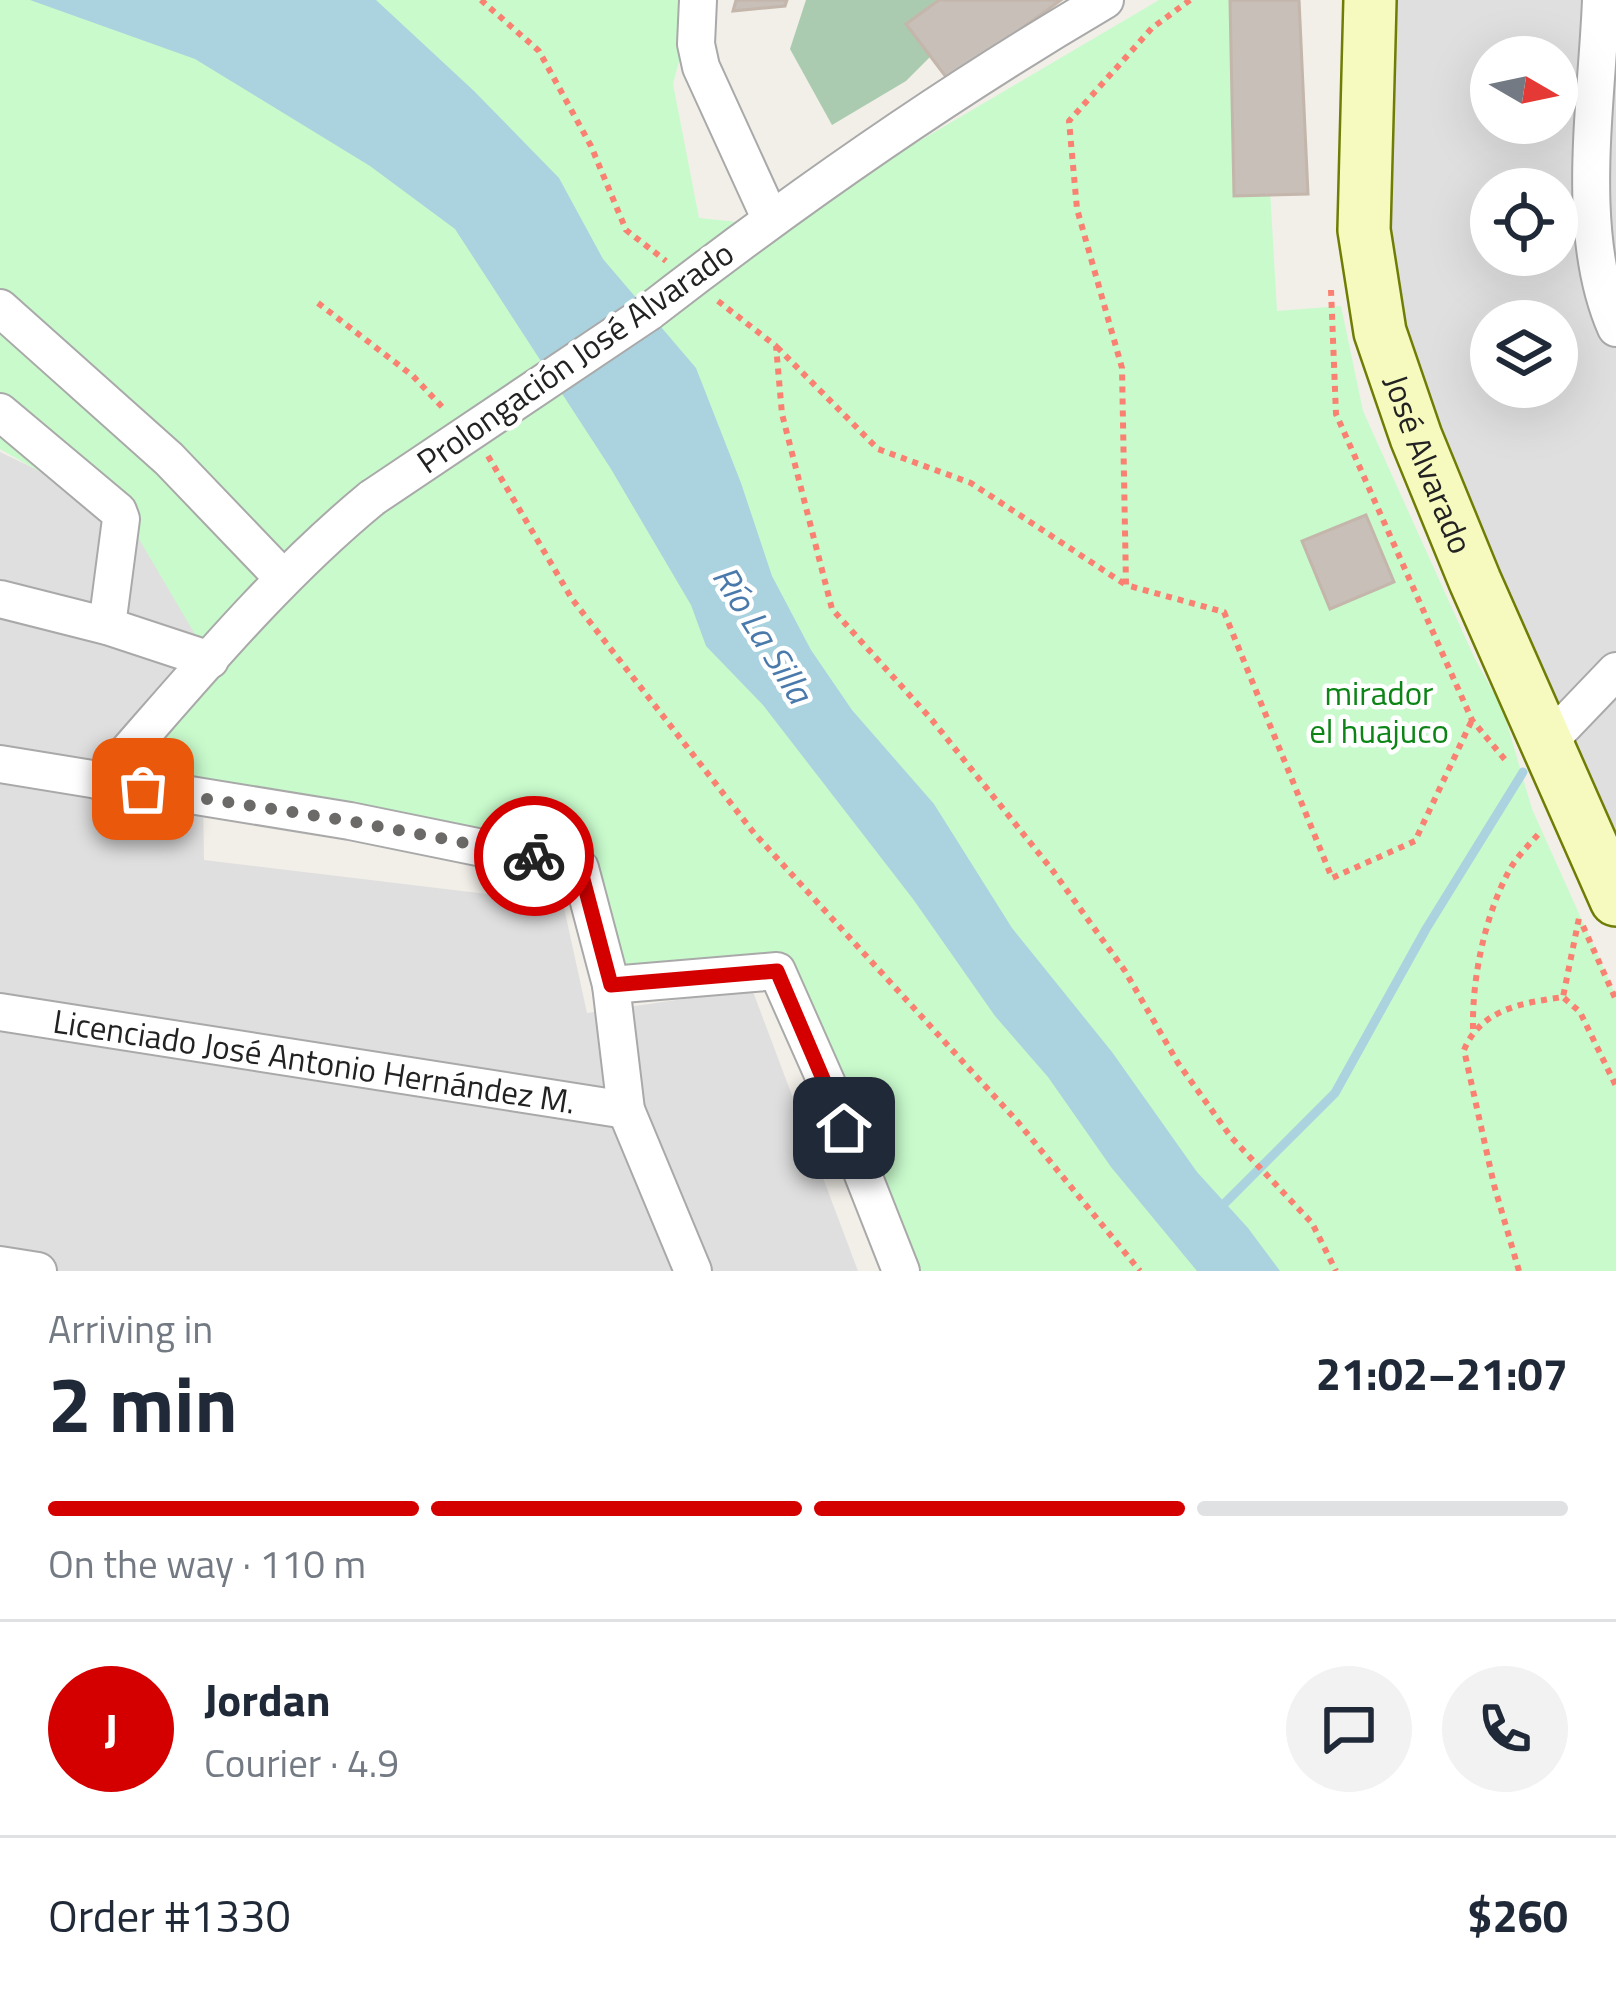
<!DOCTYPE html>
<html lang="en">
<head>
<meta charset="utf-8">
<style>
	:root { --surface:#fff; --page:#f2f2f3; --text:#1f2937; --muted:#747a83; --line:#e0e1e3; --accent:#d40000 }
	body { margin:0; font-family:"Titillium Web",sans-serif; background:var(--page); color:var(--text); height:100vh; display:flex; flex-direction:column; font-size:45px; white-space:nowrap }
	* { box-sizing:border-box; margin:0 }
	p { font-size:39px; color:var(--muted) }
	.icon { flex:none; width:66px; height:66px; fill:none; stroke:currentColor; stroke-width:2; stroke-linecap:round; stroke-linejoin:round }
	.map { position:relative; height:1271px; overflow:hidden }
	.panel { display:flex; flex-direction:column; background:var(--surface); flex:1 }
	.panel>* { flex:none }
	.needle { width:78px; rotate:99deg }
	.tools { position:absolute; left:1470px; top:36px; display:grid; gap:24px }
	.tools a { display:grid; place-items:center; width:108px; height:108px; border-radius:50%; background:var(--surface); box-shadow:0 12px 48px #0002; font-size:60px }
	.pin { position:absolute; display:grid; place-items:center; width:102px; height:102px; color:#fff; margin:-51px; border-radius:24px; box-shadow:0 6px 18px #0006 }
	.courier { position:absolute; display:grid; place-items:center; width:120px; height:120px; margin:-60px; border:9px solid #d40000; border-radius:50%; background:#fff; color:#222; box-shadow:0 3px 15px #0007 }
	.summary em { font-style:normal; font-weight:700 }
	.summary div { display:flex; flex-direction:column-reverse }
	.summary { display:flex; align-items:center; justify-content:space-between; height:204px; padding:0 48px }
	h1 { font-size:78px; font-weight:700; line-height:90px }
	.bar { display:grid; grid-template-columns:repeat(4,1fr); gap:18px 12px; align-content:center; height:144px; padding:0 48px }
	.bar i { height:15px; border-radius:9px; background:var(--line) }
	.bar .current { background:var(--accent) }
	.bar p { grid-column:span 4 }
	.line { display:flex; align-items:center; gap:30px; padding:0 48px; border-top:3px solid var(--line) }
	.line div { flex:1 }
	.round { display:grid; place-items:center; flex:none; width:126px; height:126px; border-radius:63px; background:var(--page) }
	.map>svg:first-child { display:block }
	.residential { fill:#e0dfdf; fill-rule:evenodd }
	.cemetery { fill:#aacbaf }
	.park { fill:#c8facc }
	.water { fill:#aad3df }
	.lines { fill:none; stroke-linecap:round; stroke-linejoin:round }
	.stream { stroke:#aad3df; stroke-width:9 }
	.building { fill:#c7bfb8; stroke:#c4b6ab; stroke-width:3 }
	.street-casing { stroke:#a9a9a9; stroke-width:40 }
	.secondary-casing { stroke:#707d05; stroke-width:56 }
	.path { stroke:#fa8072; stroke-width:6; stroke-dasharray:6 6; stroke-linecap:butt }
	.street { stroke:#fff; stroke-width:36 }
	.secondary { stroke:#f7fabf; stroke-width:51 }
	.street-bridge-casing { stroke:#a9a9a9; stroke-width:40; stroke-linecap:butt }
	.street-bridge { stroke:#fff; stroke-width:36 }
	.done { stroke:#6b6a68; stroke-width:12; stroke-dasharray:0 21.6 }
	.route { stroke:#d40000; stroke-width:15 }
	.labels { text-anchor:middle; stroke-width:9; stroke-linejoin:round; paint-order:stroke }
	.street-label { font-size:33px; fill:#222; stroke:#fff }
	.park-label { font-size:33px; fill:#0c8416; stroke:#fff }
	.water-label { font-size:36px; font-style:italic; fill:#4a7aab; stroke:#fff }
</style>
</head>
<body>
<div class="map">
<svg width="1616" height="1271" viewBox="0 0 1616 1271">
	<rect width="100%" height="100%" fill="#f2efe9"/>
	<path class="residential" d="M1374,0H1616V906L1393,375ZM1491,57H1557V123H1491ZM1491,189H1557V255H1491ZM1491,321H1557V387H1491Z
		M0,452L199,547L204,860L563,903L587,1013L752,989L858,1271H0Z"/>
	<path class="cemetery" d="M806,0H987L906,81L832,125L790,49Z"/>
	<path class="park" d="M0,0H695L673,84L699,218L775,226L1159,0H1259L1277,311L1341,306L1363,411L1474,657L1503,710L1532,809L1616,996V1271H897L785,989H620L574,868L101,782L213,665L129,522L0,449Z"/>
	<path class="water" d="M30,0H376L474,91L559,178L603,259L696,368L741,483L772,576L811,650L852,710L934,804L1012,928L1112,1052L1197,1172L1248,1228L1280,1271H1197L1111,1167L1048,1077L995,1016L913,899L763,705L706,646L691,605L611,469L455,229L370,166L195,59Z"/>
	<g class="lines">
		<path class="stream" d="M1216,1212L1335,1093L1426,929L1523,772"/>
	</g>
	<path class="building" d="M736,0H787L785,6L733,11Z
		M939,0H1061L949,81L906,24Z
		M1230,0H1299L1308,194L1234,196Z
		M1366,515L1394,582L1330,609L1302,541Z"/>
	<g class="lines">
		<defs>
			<g id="street">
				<path d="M698,0L696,44L701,67L770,218"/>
				<path d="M1601,0C1597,103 1574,233 1616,328"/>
				<path d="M0,308L169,459L283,578"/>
				<path d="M649,312C796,198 945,94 1105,0"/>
				<path d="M0,412L118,511L121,519L107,626"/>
				<path d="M0,599L107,626L210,660"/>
				<path d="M1546,744L1616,671"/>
				<path d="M0,764L350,821L580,868L611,985L626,1110L693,1271"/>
				<path d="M101,782C188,684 271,581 372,498"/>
				<path d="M611,985L777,971L828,1086L901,1271"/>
				<path id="s1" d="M0,1012L626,1110"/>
				<path d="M0,1265L38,1271"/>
			</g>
			<g id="secondary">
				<path id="s2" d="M1370,0L1364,230L1380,332L1416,437L1475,581L1616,900"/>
			</g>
		</defs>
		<use href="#street" class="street-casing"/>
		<use href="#secondary" class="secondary-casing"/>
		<path class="path" d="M481,0L539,51L591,146L626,230L666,261
			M1190,0L1152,28L1069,121L1077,209L1122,368L1126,585L1224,612L1332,878L1415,841L1472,720
			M1331,290L1336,414L1472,720L1507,762
			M718,301L776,346L782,414L832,609L932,720L1053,871L1125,971L1178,1063L1231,1137L1312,1223L1336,1271
			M318,303L413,376L446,411
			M777,347L878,449L971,483L1126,585
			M488,456L572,599L754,833L1017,1121L1140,1271
			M1583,926L1616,1000
			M1564,998L1580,1012L1616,1086
			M1473,1029C1472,977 1485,915 1510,869C1518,855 1531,843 1541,831
			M1519,1271L1494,1185L1464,1050C1481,1009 1522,1003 1563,997L1579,918"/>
		<use href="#street" class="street"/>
		<use href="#secondary" class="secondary"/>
		<defs>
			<path id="street-bridge" d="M372,498L649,312"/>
		</defs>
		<use href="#street-bridge" class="street-bridge-casing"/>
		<use href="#street-bridge" class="street-bridge"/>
	</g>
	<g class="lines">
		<path class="done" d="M143,789L350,821L534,856"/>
		<path class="route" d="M534,856L580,868L611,985L777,971L844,1128"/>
	</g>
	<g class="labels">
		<g class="street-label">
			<text transform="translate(575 357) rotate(-35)" y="12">Prolongación José Alvarado</text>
			<text dy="12" stroke="none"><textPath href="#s2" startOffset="474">José Alvarado</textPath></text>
			<text dy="12" stroke="none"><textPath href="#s1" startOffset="318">Licenciado José Antonio Hernández M.</textPath></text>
		</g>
		<g class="park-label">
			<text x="1379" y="705">mirador<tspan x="1379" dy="38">el huajuco</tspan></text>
		</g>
		<g class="water-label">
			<text transform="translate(763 634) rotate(58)" y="13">Río La Silla</text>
		</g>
	</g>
</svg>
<div class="tools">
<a><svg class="needle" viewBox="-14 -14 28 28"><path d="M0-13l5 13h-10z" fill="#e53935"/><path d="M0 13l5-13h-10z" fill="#747a83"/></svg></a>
<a><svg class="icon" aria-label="locate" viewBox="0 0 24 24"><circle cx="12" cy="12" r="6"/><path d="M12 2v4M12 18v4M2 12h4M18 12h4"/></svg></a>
<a><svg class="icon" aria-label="layers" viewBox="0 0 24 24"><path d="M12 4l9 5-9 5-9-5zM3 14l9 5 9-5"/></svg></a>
</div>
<div class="pin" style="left:143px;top:789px;background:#ea580c"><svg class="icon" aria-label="bag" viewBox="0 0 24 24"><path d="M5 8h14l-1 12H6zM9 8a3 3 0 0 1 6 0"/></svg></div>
<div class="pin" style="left:844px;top:1128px;background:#1f2937"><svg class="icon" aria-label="home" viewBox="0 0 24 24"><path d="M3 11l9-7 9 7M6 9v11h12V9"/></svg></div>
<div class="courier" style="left:534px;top:856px"><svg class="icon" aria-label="bike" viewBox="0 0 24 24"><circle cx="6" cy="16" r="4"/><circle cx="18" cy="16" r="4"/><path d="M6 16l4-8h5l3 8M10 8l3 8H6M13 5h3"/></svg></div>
</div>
<section class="panel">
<div class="summary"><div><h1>2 min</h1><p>Arriving in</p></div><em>21:02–21:07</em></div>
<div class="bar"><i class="current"></i><i class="current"></i><i class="current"></i><i></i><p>On the way · 110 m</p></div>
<div class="line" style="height:216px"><b class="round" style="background:var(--accent);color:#fff">J</b><div><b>Jordan</b><p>Courier · 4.9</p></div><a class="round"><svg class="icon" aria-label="chat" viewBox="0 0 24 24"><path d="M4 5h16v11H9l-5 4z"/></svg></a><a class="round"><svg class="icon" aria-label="phone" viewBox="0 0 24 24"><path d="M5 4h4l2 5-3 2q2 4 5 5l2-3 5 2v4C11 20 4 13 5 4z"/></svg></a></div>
<div class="line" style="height:156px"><div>Order #1330</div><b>$260</b></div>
</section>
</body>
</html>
